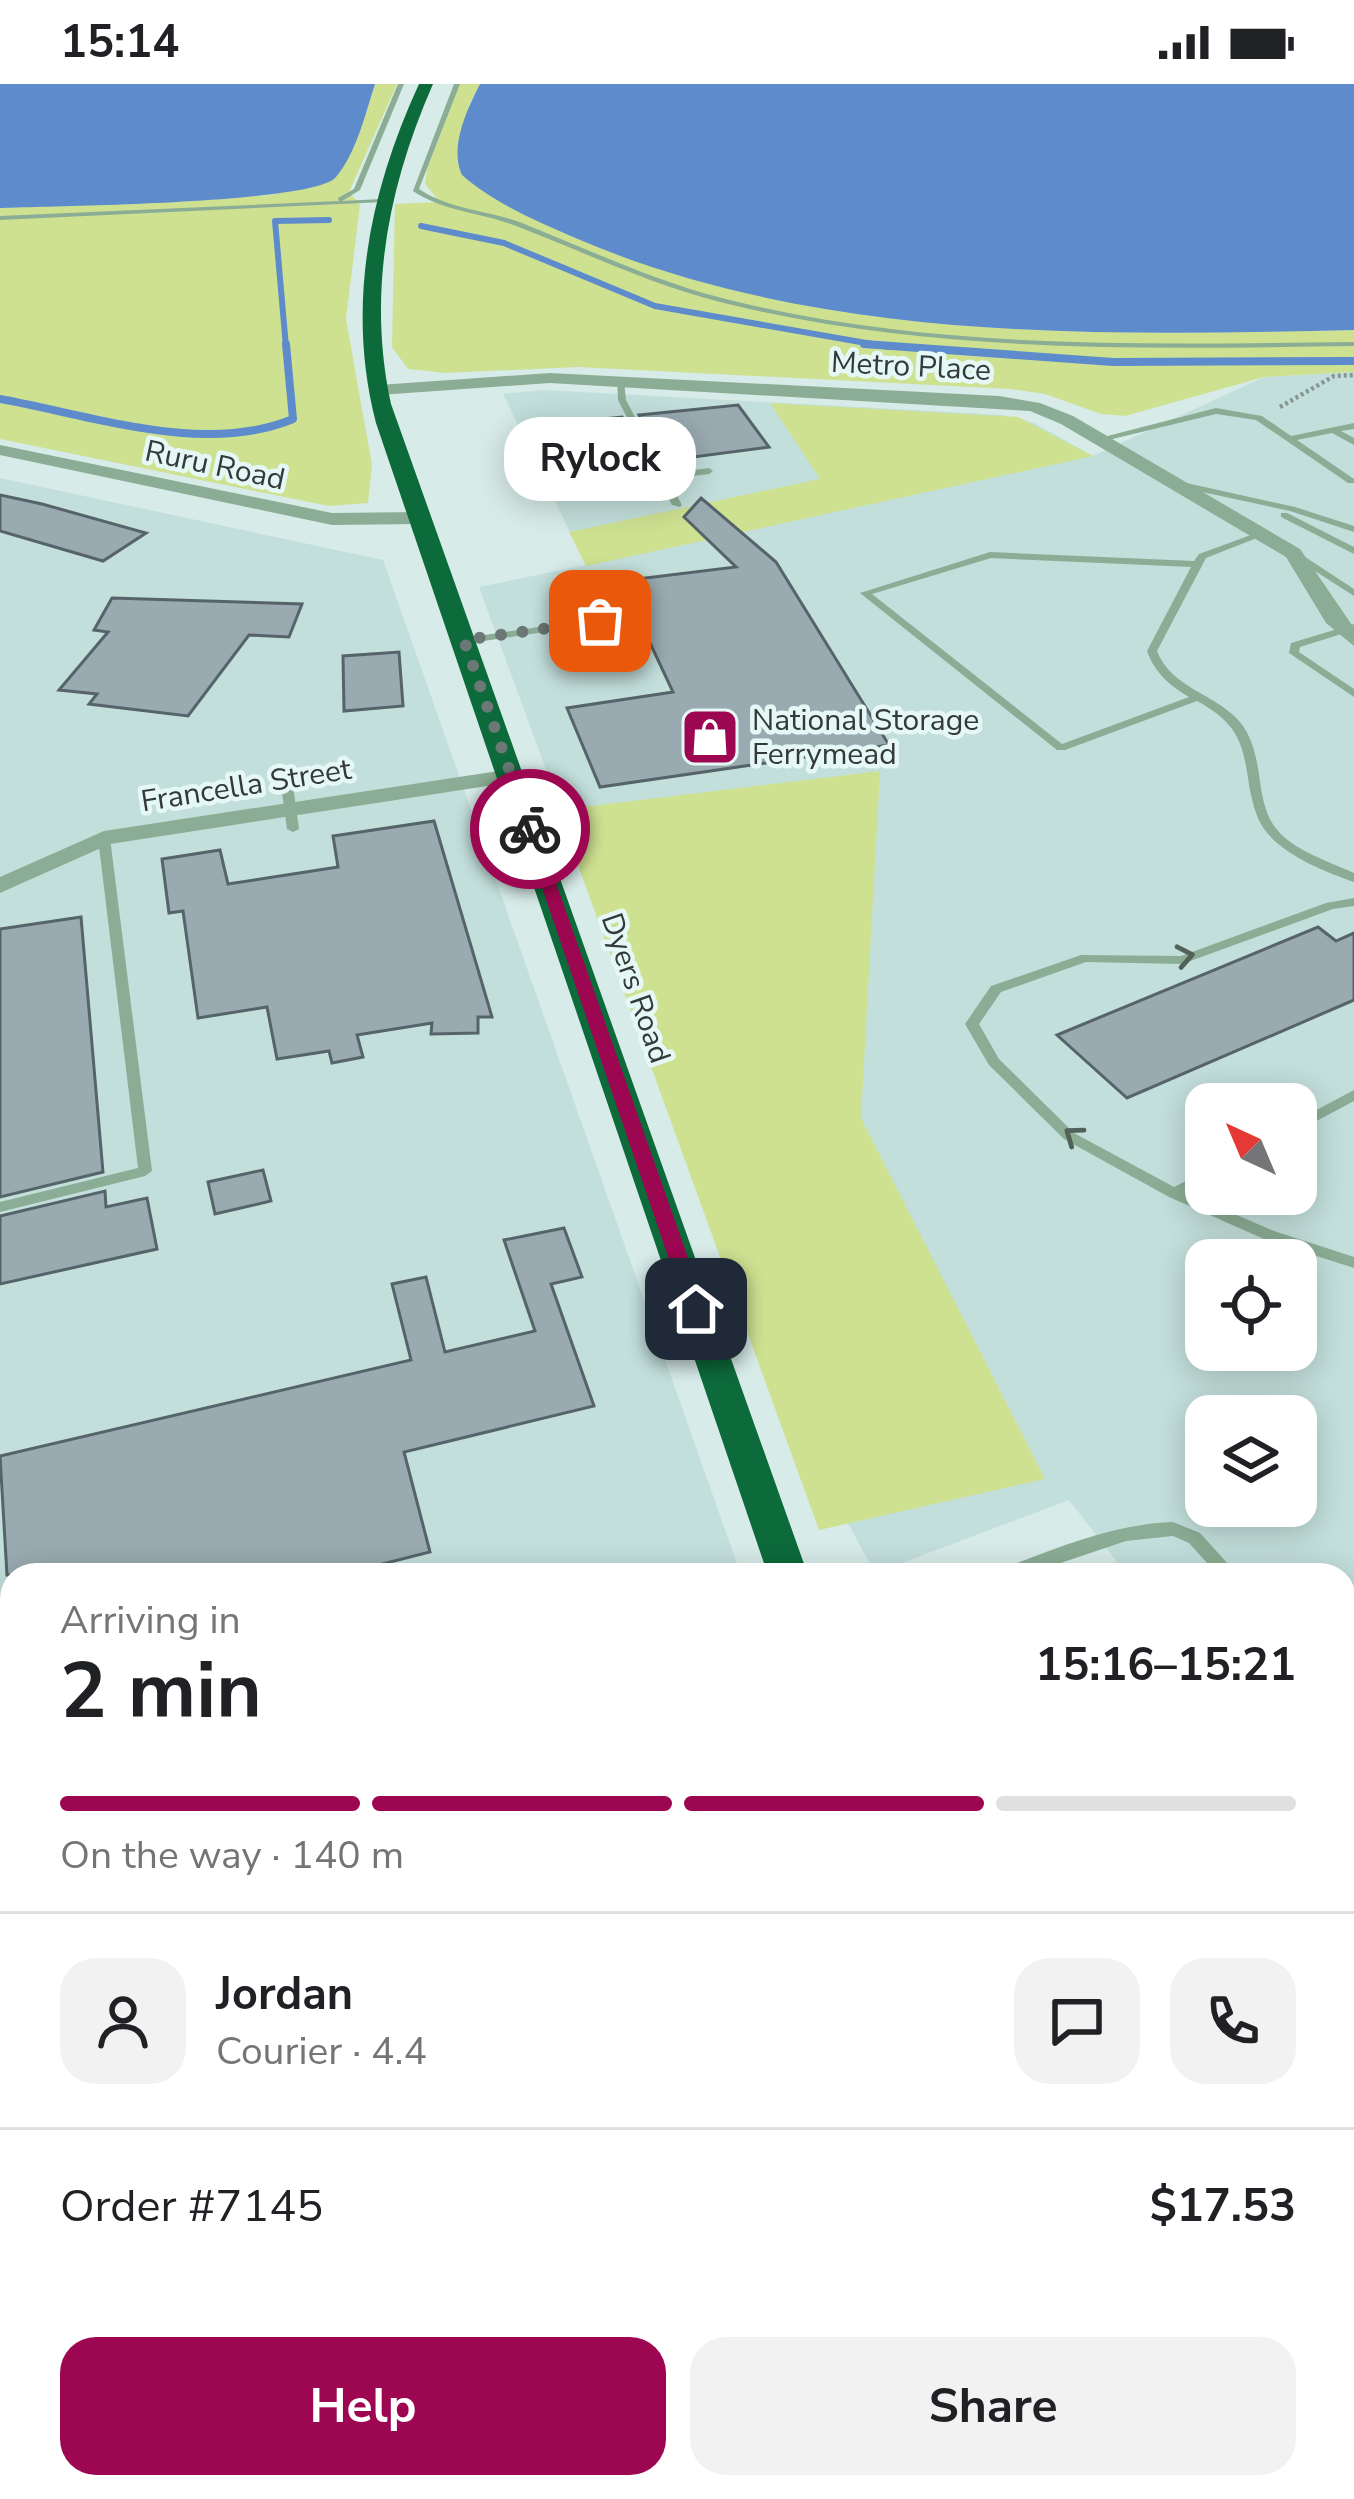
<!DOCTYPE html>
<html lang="en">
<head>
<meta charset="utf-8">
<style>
	:root { --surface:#fff; --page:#f2f2f2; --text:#202124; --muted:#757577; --line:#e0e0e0; --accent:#9d0651 }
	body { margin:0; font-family:"Nunito Sans",sans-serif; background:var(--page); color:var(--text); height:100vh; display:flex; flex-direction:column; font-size:45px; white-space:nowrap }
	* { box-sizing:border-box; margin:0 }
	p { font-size:39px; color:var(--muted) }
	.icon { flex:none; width:66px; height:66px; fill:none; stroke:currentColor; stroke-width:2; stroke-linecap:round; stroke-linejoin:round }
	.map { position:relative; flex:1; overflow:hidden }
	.details { position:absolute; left:0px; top:1479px; width:1356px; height:936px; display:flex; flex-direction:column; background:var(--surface); border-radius:36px 36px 0 0; box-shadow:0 6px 30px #0003 }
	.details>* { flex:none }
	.needle { width:78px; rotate:316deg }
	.tools { position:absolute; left:1185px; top:999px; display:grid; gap:24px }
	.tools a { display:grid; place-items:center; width:132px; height:132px; border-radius:24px; background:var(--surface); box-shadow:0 6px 30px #0003; font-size:60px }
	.pin { position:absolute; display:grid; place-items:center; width:102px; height:102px; color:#fff; margin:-51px; border-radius:24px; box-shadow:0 6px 18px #0006 }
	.courier { position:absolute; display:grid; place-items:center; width:120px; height:120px; margin:-60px; border:9px solid #9d0651; border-radius:50%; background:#fff; color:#222; box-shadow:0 3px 15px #0007 }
	.bubble { position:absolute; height:84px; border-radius:36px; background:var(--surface); box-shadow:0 6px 30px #0003; font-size:39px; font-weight:700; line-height:84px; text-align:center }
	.overview em { font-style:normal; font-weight:700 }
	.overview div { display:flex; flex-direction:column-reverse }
	.overview { display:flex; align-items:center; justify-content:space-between; height:204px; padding:0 60px }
	h1 { font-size:78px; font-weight:700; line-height:90px }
	.bar { display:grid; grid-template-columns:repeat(4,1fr); gap:18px 12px; align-content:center; height:144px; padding:0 60px }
	.bar i { height:15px; border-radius:9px; background:var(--line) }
	.bar .on { background:var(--accent) }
	.bar p { grid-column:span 4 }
	.line { display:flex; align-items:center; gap:30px; padding:0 60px; border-top:3px solid var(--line) }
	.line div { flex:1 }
	.round { display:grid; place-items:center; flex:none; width:126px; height:126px; border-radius:36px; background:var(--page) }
	.cta { display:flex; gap:24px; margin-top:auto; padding:24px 60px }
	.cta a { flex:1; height:138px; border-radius:36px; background:var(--accent); color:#fff; font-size:48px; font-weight:700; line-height:138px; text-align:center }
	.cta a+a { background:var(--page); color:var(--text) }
	.status { display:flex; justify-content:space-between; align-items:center; height:84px; padding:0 60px; background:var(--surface); direction:ltr }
	.status svg { height:33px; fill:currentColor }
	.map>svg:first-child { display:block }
	.built { fill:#c3dfdb; fill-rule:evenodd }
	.green { fill:#cde191 }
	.water { fill:#5e8bcc }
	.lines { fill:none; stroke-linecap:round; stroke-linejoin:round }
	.stream-far1 { stroke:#5e8bcc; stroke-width:6 }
	.stream { stroke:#5e8bcc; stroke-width:8 }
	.building { fill:#9aaab1; stroke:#56646a; stroke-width:3 }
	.path { stroke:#879593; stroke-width:4.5; stroke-dasharray:3 3; stroke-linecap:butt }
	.lane { fill:#8cad95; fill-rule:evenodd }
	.street { fill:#8cad95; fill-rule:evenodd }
	.secondary { fill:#5e906f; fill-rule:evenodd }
	.highway { fill:#0d6a3b; fill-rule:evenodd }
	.oneway { stroke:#526259 }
	.route { fill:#9d0651 }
	.done { stroke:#6c7876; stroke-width:12; stroke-dasharray:0 21.6 }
	.labels { text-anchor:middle; stroke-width:9; stroke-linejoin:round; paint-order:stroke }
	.far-street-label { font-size:30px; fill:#333a39; stroke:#e5f8f6 }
	.far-poi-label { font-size:30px; fill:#333a39; stroke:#e5f8f6; text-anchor:start }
</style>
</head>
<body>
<div class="status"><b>15:14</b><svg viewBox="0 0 49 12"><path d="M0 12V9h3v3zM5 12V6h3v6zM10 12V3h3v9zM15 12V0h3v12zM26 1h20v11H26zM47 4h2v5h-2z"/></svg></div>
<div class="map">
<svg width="1354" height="2415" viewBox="0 0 1354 2415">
	<rect width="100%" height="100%" fill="#d7ebe8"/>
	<path class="built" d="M1354,288V1577L1344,1581V1491H1127L1069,1416L875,1489L814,1377L555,710L479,503L586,481L503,310L544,306L1003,331L1034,339L1093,372L1264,293ZM1206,1020H1296V1110H1206ZM1206,1176H1296V1266H1206ZM1206,1332H1296V1422H1206Z
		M0,394L383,476L741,1491H12V2403H1062L1066,2415H0Z
		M1354,1612V1993L1344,1996V1615Z"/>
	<path class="green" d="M375,0H397L349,108L360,121L346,235L372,381L368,419L329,422L0,355V124L273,111L366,29Z
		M460,0H480L469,21L470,98C510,127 554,144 600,163C837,258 1103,251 1354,246V288L1264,293L1125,332L1101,330L1045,310L1010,305L578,283L445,289L408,285L392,263L395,120L440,118L425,100L427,85Z
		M770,319L1018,333L1093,372L586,482L569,448L820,395Z
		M880,687L861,1034L1045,1395L819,1446L558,726Z
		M1354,1993V2272L1344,2275V1996Z"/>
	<path class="water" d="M0,0H375C366,28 356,70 336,93C314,120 49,122 0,124Z
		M480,0H1354V246C1094,252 816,258 573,153C534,136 494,119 462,91C449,64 467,25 480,0Z"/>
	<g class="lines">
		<path class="stream-far1" d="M421,142L504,159L655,222L889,263
			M286,263L275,137L329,136"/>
		<path class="stream" d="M864,260L1113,278L1354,277
			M0,315C90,331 204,372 293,335L286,260"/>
	</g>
	<path class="building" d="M738,321L769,363L663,377L639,331Z
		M622,333L646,379L589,388L574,355L592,353L583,337Z
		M0,411L42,420L146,449L103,477L0,447Z
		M701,414L776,478L889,661L600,703L567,624L673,608L621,497L736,483L684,433Z
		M112,514L302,520L289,553L249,551L188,632L89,620L97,610L59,606L108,548L94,546Z
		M399,568L403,622L344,627L343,572Z
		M434,737L492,933H478V949L431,950L432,939L357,951L363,973L332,979L329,967L277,975L267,923L198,934L183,827L169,829L162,775L220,766L228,800L338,783L333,752Z
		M81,833L103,1088L0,1113V845Z
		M1318,843L1336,857L1354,849V916L1127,1014L1057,951Z
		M263,1086L271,1117L215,1130L208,1098Z
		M105,1107L106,1123L147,1114L157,1165L0,1200V1132Z
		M564,1144L582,1193L551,1200L594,1322L404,1368L430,1468L339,1491H7L0,1372L411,1276L392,1200L426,1193L445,1268L535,1247L504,1156Z"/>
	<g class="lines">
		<path class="path" d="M1280,323L1334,292L1354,291"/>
		<path class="lane" d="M398,0H404L360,106L342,117L382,115L384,118L0,136V132L339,117L338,114L354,105Z
			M454,0H460L419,105C450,126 488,126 522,139C587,165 650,195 718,213C924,267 1143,260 1354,258V262C1143,265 926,270 720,218C649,200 584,168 516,142C481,128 444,128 413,107Z
			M617,295L624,297L626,316L665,390L709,384L713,387L709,390L668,395L682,421L680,423L672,421L618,316Z
			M1216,324L1262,332L1291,352L1354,339V345L1341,347L1354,354V361L1332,349L1297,356L1354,395V399H1348L1256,336L1216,330L1100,358L1096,355Z
			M1182,398L1295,423L1354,442V448L1290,427L1179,403L1177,401Z
			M1281,429H1287L1354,463V470L1281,433Z
			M1259,448L1267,450L1206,474L1157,567C1172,605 1215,609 1240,638C1252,653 1256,671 1259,690C1261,705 1263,721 1270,735C1284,764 1326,776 1354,789V798C1324,787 1284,772 1264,745C1255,732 1252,716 1249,701C1243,657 1237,639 1197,617L1065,666H1057L860,509L990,468L1194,477L1199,470ZM991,474L1191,483L1147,567C1155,589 1169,601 1189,613L1062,660L872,510Z
			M1290,467H1296L1354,505V512L1290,471Z
			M600,534L605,537L604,539L464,560L459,557L464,554Z
			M1354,540V546L1300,563L1299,568L1354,605V613L1289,569L1291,559Z
			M287,698L293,701L299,745L293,748L287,745L281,701Z
			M104,750L110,754L152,1087L145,1092L0,1128V1118L138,1084L98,754Z
			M1354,814V822L1333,825L1182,880L1086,878L1001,908L979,940L999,975L1074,1049L1174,1103L1206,1087V1098L1186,1109L1274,1147L1354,1173V1184L1264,1155L1169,1113L1064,1055L989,981L965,940L991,902L1081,871L1181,872L1326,819Z
			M1354,1006V1017L1296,1048V1037Z
			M1173,1438L1200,1449L1238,1491H1218L1189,1459L1173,1452L1126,1457L1025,1491H996L999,1486C1055,1465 1112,1440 1173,1438Z
			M1354,1545V1561L1344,1564V1548Z"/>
		<path class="street" d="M550,289L999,312L1040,319L1073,332L1300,465L1354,544V562L1326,539L1286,473L1061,340L1030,327L550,299L379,311L371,306L379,301Z
			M0,361L332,429L419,428L428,434L419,440L332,441L0,371Z
			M511,685L522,692L519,697L110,760L0,809V793L104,747Z"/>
		<path class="secondary" d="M12,2032V2074L0,2078V2036Z"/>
		<path class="highway" d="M419,0H433C388,102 367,210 391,320L808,1491H768L376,339C346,223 369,108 419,0Z
			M1087,2403H1145L1149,2415H1091Z"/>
	</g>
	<defs><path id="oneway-chevron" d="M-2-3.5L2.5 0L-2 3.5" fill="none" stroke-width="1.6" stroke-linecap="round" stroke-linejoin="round" transform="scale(3)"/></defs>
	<g class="oneway">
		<use href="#oneway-chevron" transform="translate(1185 872) rotate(-11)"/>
		<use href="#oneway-chevron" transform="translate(1073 1051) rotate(-144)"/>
	</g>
	<path class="route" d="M530,740L537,745L706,1225L703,1230L696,1232L686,1225L522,745Z"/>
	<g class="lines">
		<path class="done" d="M530,745L464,556L600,537"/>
	</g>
	<defs>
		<symbol id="shop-square" viewBox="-11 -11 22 22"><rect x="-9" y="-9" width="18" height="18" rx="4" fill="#9d0651" stroke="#e5f8f6"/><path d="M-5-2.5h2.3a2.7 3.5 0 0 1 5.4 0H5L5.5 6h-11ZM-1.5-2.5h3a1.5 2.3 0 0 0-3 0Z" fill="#fff"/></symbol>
	</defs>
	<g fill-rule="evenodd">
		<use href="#shop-square" x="677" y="620" width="66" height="66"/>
	</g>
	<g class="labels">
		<g class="far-street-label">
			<text transform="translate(911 282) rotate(3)" y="10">Metro Place</text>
			<text transform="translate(215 381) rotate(12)" y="10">Ruru Road</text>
			<text transform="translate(246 701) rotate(-9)" y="10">Francella Street</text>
			<text transform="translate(636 904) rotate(71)" y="10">Dyers Road</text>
		</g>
		<g class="far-poi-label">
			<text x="752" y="646">National Storage<tspan x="752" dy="34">Ferrymead</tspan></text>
		</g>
	</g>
</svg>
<div class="tools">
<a><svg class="needle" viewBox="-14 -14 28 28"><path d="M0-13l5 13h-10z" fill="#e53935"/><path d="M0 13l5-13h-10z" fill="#757577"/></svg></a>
<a><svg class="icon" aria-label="locate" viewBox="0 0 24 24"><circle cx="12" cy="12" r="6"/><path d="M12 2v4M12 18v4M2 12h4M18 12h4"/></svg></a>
<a><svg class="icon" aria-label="layers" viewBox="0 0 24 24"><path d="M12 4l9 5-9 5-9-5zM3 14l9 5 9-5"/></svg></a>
</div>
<div class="pin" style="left:600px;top:537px;background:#ea580c"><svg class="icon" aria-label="bag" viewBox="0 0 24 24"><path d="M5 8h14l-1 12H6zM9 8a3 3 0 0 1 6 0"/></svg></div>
<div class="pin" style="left:696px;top:1225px;background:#1f2937"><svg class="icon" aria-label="home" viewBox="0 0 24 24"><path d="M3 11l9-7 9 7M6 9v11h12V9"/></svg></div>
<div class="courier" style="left:530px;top:745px"><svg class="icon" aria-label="bike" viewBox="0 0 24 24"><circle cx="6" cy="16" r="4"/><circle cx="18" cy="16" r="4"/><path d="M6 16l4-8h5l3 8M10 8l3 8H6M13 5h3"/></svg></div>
<div class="bubble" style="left:504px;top:333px;width:192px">Rylock</div>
<section class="details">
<div class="overview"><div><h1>2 min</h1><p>Arriving in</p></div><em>15:16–15:21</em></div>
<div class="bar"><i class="on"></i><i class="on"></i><i class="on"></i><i></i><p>On the way · 140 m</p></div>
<div class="line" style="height:216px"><a class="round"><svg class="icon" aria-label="person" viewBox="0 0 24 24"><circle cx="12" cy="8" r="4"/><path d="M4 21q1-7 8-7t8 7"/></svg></a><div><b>Jordan</b><p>Courier · 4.4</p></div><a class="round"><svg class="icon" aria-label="chat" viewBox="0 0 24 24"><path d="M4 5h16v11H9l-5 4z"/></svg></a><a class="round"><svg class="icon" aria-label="phone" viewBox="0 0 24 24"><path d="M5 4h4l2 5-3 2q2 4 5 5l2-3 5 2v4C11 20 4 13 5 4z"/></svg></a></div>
<div class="line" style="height:156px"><div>Order #7145</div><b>$17.53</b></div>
<div class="cta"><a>Help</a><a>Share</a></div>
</section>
</div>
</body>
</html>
